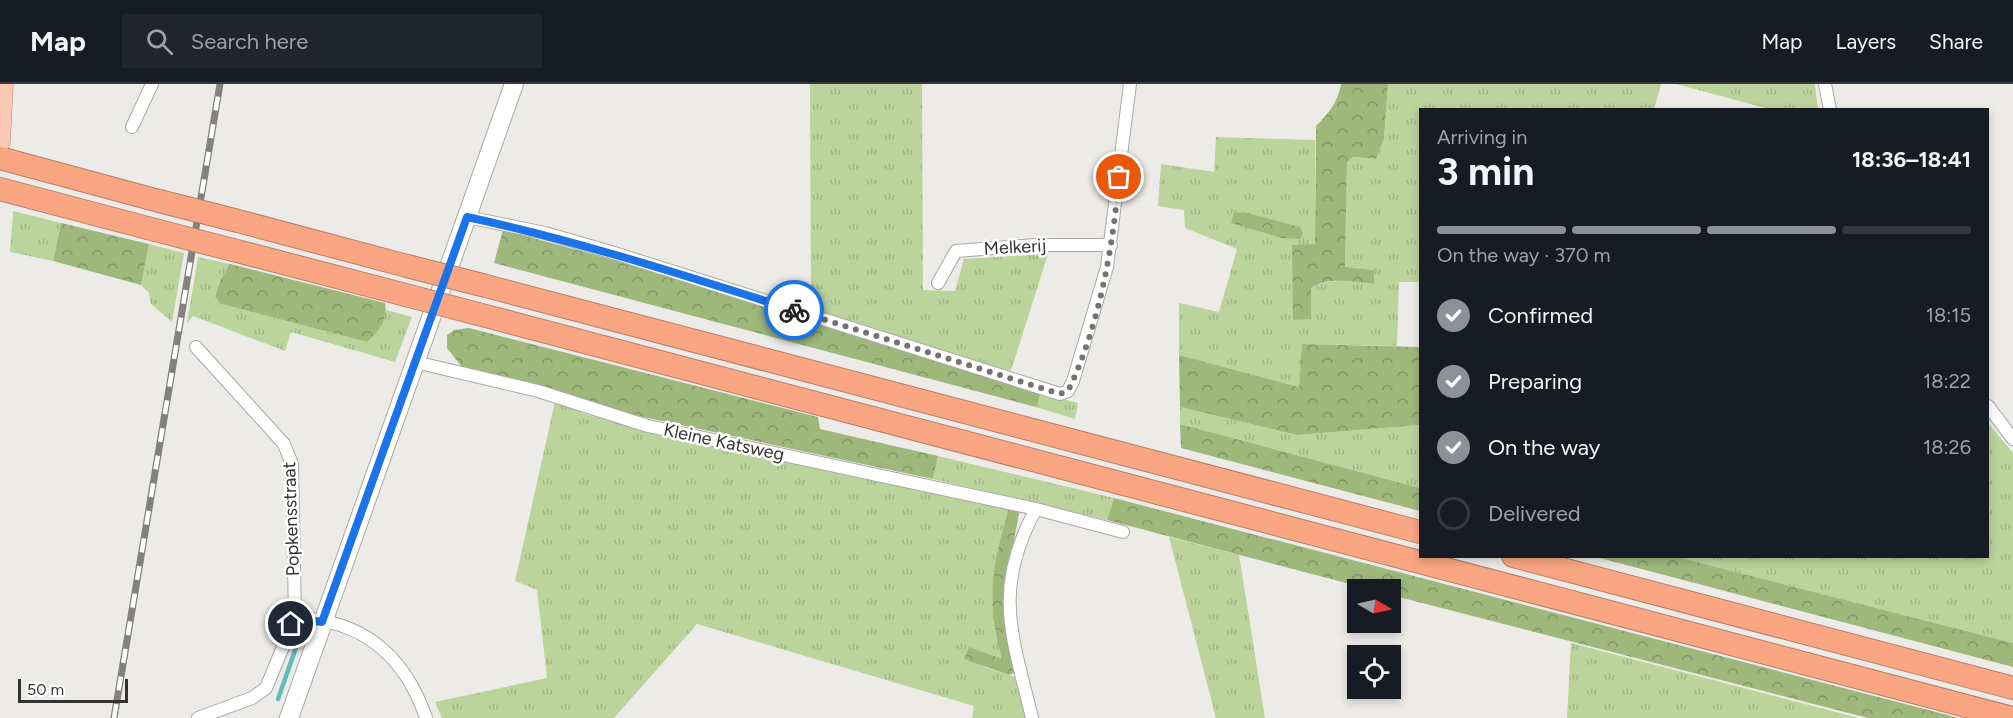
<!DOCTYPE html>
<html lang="en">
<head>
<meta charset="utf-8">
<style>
	:root { --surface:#171b24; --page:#20242c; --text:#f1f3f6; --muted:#9ea1a6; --line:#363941; --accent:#8c9099 }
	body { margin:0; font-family:Figtree,sans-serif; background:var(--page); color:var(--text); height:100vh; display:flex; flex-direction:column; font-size:22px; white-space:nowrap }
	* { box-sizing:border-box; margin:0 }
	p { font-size:20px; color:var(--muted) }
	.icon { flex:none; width:33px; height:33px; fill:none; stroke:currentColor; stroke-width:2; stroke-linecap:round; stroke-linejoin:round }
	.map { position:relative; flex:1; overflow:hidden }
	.sheet { position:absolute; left:1419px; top:24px; width:570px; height:450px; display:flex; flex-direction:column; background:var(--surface); border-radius:0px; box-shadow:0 3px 9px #0003 }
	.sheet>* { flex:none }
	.needle { width:39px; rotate:99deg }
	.tools { position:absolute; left:1347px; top:495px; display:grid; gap:12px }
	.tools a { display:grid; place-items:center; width:54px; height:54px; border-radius:0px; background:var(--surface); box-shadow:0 3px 9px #0003; font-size:30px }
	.scale { position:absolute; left:18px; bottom:15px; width:110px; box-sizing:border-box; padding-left:6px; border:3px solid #343331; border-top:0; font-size:16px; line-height:21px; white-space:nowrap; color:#343331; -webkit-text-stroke:4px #fff; paint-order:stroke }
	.pin { position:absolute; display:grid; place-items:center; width:51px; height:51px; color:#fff; margin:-26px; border:3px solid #fff; border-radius:50%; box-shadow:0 2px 6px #0007 }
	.courier { position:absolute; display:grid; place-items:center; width:60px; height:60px; margin:-30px; border:4px solid #1a73e8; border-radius:50%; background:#fff; color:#222; box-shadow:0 2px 8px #0007 }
	.headline em { font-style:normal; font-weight:700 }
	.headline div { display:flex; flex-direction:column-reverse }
	.headline { display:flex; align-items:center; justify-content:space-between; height:102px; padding:0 18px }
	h1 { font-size:39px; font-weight:700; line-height:45px }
	.bar { display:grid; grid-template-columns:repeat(4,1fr); gap:9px 6px; align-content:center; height:72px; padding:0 18px }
	.bar i { height:8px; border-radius:4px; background:var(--line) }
	.bar .current { background:var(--accent) }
	.bar p { grid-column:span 4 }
	ol { padding:0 18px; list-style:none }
	li { display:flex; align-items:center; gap:18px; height:66px }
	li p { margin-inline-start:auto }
	li .icon { padding:6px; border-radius:50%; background:var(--accent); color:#fff; stroke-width:4 }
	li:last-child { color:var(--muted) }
	li i { width:33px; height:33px; border:3px solid var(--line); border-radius:50% }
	header { display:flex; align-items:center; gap:36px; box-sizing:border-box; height:84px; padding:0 30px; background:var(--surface); border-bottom:2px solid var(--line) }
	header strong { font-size:28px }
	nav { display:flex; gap:33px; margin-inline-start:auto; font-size:21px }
	.search { width:420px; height:54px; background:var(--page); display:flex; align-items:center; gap:15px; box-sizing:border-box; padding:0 21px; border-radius:0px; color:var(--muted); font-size:22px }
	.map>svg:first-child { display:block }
	.grass { fill:url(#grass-tufts) }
	.forest { fill:url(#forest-crowns) }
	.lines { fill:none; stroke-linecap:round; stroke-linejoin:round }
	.stream { stroke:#60bcbd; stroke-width:4.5 }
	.street-casing { stroke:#aaa8a5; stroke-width:14 }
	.secondary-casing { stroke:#aaa8a5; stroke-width:20 }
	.primary-casing { stroke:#b57e66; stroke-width:21 }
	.highway-casing { stroke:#b57e66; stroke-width:24 }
	.street { stroke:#fff; stroke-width:12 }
	.secondary { stroke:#fff; stroke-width:18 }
	.primary { stroke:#fccab4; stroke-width:20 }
	.highway { stroke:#faa682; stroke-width:22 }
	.rail-casing { stroke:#83817e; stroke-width:7 }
	.rail { stroke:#fff; stroke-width:4.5; stroke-dasharray:14; stroke-linecap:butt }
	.highway-bridge-casing { stroke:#b57e66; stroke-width:24; stroke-linecap:butt }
	.highway-bridge { stroke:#faa682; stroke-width:22 }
	.done { stroke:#757371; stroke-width:6; stroke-dasharray:0 10.8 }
	.route { stroke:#1a73e8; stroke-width:8 }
	.labels { text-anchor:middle; stroke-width:5; stroke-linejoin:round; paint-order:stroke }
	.street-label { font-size:18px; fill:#343331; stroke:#fff }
</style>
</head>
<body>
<header>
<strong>Map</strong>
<div class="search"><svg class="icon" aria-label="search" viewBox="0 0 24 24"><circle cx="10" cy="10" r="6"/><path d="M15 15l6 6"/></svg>Search here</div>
<nav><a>Map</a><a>Layers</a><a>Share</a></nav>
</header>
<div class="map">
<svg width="2013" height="634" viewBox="0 0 2013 634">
	<defs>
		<pattern id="grass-tufts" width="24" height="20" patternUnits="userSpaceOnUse" patternTransform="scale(1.5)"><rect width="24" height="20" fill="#bad49b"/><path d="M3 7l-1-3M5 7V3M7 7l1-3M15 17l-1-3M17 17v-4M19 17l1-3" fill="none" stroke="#a0b686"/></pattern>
		<pattern id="forest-crowns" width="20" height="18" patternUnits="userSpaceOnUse" patternTransform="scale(1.5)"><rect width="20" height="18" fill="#9eb87c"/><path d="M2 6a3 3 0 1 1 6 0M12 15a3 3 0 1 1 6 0" fill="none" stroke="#829666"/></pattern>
	</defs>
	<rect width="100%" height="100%" fill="#edebe7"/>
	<path class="grass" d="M810,0H922L923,206L955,207L964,175L1048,170L1010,290L811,226Z
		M1388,0H1661L1654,25L1420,26V198H1399L1397,262L1303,260L1299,303L1179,271V219L1219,228L1237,165L1185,144L1184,126L1158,122L1161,80L1214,88L1216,53L1315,56V161H1293L1310,235L1311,204C1330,193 1353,198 1373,200L1374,186L1345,183L1347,78L1353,73L1376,75L1384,55Z
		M1676,0H1815L1818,25H1769Z
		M13,127L61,139L53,177L10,168Z
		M149,160L184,169L172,238L151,220L149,209L141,201Z
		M198,173L230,180L220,197L215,213L221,220L367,258L384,235L386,226L412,233L395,278L291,248L285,267L193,232L187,239Z
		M1041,309L1078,319L1075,335L1036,323Z
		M555,318L588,331L629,342L1009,422C994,477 987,520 1002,575L984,583L1015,593L1026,634H972L974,622L697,540L614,634H442L435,618L547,594L537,506L515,497Z
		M1180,323L1297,351L1420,341V404L1180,340Z
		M1988,339L2013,369V559L1677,473L1988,472Z
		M938,372L1114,414L1107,436L933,395Z
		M1169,453L1239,471L1265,634H1216Z
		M1571,559L1859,634H1567Z"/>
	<path class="forest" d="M1341,0H1388L1384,55L1376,75L1353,73L1347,78L1345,183L1374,186V200C1353,198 1329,192 1311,204V235L1293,236L1292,161L1315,160L1316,42C1329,29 1338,18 1341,0Z
		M1244,128L1300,143L1303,149L1300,155L1282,154L1231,139L1234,129Z
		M61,139L149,160L141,201L53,177Z
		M503,146L625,179L1041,309L1036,323L494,179Z
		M230,180L385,219C388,236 379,247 367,258L221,220L215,213L220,197Z
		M469,244L818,333L820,345L938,372L933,395L592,322L465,287L447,264V251L454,246Z
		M1302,260L1420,263V341L1297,351L1180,323L1179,271L1299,303Z
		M1180,340L1420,404V427L1181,364Z
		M1114,414L1959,634H1868L1391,511L1390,506L1369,505L1107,436Z
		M1009,422L1020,425L1004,507L1005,537L1017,588L1009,591L964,575L969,563L1002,575C985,515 993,481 1009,422Z
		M1596,473H1677L2013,559V583Z"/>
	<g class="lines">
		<path class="stream" d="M278,615L298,558"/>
		<defs>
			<path id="street" d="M1825,0L1830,26
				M132,43L152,0
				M467,133L545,149L611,168L1060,310L1068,307L1073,297L1107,183L1130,0
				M938,199L956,167L1035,161H1111
				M196,263L284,360L292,380L295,534
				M415,278L538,307L648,342L1036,425L1123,448
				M1988,322L2013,355
				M295,534C362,535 405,572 426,634
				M198,634L252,614L266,604L295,534
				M1032,634C1012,551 992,505 1036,425"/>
			<path id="secondary" d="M289,634L514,0"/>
			<path id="primary" d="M0,58L3,0"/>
			<path id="highway" d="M0,74L159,117
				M0,105L155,146
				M238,137L407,182
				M233,166L398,209
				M486,202L1420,448
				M478,230L2012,634
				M1513,472L2013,604"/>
		</defs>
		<use href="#street" class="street-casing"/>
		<use href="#secondary" class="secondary-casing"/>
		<use href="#primary" class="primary-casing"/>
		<use href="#highway" class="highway-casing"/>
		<use href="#street" class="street"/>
		<use href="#secondary" class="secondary"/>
		<use href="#primary" class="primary"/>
		<use href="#highway" class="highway"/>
		<defs>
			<path id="rail" d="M114,634L220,0"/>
		</defs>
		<use href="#rail" class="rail-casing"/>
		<use href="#rail" class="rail"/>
		<defs>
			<path id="highway-bridge" d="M159,117L238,137
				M155,146L233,166
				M407,182L486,202
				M398,209L478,230"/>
		</defs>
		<use href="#highway-bridge" class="highway-bridge-casing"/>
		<use href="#highway-bridge" class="highway-bridge"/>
	</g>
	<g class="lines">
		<path class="done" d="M794,226L1060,310L1068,307C1099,243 1113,164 1119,93"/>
		<path class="route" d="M291,540L295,534L322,538L467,133C579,157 686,192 794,226"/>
	</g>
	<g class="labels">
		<g class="street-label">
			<text transform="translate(1015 163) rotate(-3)" y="6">Melkerij</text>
			<text transform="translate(724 358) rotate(12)" y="6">Kleine Katsweg</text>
			<text transform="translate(291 435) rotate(-92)" y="6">Popkensstraat</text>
		</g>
	</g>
</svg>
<div class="tools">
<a><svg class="needle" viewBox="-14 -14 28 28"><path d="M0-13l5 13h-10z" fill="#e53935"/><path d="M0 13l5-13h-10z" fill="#9ea1a6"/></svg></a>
<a><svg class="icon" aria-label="locate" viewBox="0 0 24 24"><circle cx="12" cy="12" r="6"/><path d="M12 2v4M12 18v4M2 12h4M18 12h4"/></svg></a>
</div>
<div class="scale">50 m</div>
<div class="pin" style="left:1119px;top:93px;background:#ea580c"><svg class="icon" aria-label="bag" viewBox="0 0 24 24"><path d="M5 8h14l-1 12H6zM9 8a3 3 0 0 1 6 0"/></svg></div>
<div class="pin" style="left:291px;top:540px;background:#1f2937"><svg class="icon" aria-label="home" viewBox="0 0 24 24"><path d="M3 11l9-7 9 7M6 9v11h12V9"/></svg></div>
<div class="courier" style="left:794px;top:226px"><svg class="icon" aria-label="bike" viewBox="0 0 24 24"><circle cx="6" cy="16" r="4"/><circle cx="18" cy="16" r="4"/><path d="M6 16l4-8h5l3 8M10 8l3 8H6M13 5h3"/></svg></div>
<section class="sheet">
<div class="headline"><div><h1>3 min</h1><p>Arriving in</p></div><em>18:36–18:41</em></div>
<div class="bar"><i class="current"></i><i class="current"></i><i class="current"></i><i></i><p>On the way · 370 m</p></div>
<ol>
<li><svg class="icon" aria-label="check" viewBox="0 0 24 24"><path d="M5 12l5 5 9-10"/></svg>Confirmed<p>18:15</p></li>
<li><svg class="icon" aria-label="check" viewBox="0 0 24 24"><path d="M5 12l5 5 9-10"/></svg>Preparing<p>18:22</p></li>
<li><svg class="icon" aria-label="check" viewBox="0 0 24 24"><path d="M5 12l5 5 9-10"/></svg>On the way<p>18:26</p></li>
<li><i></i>Delivered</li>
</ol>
</section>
</div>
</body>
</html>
